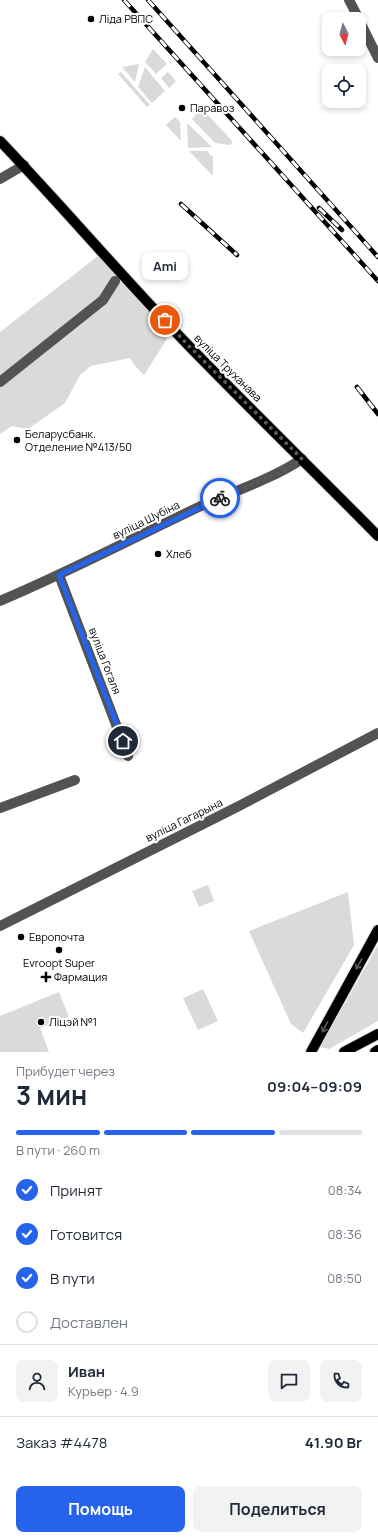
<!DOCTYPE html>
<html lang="ru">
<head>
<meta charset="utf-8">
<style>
	:root { --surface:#fff; --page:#f2f2f3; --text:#1f2937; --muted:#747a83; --line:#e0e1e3; --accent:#2563eb }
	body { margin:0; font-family:Manrope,sans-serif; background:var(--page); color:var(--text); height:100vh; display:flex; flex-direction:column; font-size:15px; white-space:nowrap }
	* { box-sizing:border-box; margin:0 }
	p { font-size:13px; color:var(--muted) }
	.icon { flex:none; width:22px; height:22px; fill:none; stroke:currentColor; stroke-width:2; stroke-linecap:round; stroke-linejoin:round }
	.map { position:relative; height:1052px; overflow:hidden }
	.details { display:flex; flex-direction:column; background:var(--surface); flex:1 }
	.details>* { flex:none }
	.needle { width:26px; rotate:174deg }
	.buttons { position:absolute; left:322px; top:12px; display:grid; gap:8px }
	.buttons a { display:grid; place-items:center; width:44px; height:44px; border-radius:8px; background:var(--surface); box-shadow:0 2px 6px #0003; font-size:20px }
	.pin { position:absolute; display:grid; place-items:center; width:34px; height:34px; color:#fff; margin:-17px; border:2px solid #fff; border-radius:50%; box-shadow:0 1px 4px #0007 }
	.courier { position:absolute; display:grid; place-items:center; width:40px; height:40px; margin:-20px; border:3px solid #2563eb; border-radius:50%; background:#fff; color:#222; box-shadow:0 1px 5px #0007 }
	.bubble { position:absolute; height:28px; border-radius:8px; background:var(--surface); box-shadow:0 2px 6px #0003; font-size:13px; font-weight:700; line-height:28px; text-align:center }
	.summary em { font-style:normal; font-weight:700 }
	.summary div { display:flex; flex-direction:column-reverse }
	.summary { display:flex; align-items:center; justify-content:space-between; height:68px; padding:0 16px }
	h1 { font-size:26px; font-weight:700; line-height:30px }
	.bar { display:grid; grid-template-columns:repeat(4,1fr); gap:6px 4px; align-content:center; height:48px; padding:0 16px }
	.bar i { height:5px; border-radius:3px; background:var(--line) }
	.bar .selected { background:var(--accent) }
	.bar p { grid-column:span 4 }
	.line { display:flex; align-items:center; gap:10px; padding:0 16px; border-top:1px solid var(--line) }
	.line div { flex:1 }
	.round { display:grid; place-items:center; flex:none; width:42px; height:42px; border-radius:8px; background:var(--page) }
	ol { padding:0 16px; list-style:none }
	li { display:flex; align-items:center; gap:12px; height:44px }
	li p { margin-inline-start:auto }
	li .icon { padding:4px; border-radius:50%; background:var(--accent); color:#fff; stroke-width:4 }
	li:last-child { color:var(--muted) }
	li i { width:22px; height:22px; border:2px solid var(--line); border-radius:50% }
	.action { display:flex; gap:8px; margin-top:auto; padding:8px 16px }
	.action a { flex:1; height:46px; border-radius:8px; background:var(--accent); color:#fff; font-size:16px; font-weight:700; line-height:46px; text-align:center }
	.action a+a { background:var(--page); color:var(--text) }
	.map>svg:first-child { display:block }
	.green { fill:#dadada }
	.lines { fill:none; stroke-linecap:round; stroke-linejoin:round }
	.major-casing { stroke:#dbdbdb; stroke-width:12 }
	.minor { stroke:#535353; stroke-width:10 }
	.major { stroke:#000; stroke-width:10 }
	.rail-casing { stroke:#000; stroke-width:4.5 }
	.rail { stroke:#fff; stroke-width:3; stroke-dasharray:9; stroke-linecap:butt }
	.oneway { stroke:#595959 }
	.done { stroke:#595959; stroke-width:4; stroke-dasharray:0 7.2 }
	.route { stroke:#2563eb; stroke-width:5 }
	.poi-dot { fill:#000; stroke:#fff; stroke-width:1.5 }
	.labels { text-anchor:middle; stroke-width:4; stroke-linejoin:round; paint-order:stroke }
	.poi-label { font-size:11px; fill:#000; stroke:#fff; text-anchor:start }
	.street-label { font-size:11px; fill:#000; stroke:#fff }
</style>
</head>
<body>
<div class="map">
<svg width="378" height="1052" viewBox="0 0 378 1052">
	<rect width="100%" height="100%" fill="#fff"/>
	<path class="green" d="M153,49L167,64L156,74L145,62Z
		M139,64L135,82L122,67Z
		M145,67L165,91L152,103L138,87Z
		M121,72L150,105L147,107L118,74Z
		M168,72L176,81L169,88L161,78Z
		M195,101L233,142L230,145L215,143L192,119L196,115L188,107Z
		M175,117L180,122L181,141L166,125Z
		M187,123L212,147L188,148Z
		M189,151H207L213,157V176Z
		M98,256L152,315L167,339L144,375L135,366L130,358L91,366L80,375L65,403L28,429L12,426L0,434V332Z
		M208,885L214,901L199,907L192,891Z
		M348,892L354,945L303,1033L291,1024L249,931Z
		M378,945V1021L329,1049L320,1047Z
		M203,989L218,1021L198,1030L183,998Z
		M59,992L69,1017L40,1028L49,1052H0V1016Z"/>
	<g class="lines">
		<defs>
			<path id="major" d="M0,141C64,208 124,279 188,345C251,410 315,472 378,536
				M311,1052L378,930
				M344,1052L378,1034
				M375,1052L378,1050"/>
		</defs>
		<use href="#major" class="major-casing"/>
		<path class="minor" d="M349,0L359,19
			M359,20L378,58
			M0,179L24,165
			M0,382L103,300L115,281
			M59,575L128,756
			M0,601C69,572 135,537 203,505C237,490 272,479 302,459
			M0,808L75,780
			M0,926L239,806L378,733"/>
		<use href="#major" class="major"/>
		<defs>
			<path id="rail" d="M124,0L378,281
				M148,0L378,257
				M181,204L237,255
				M319,208L342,230
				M357,387L378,414"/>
		</defs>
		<use href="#rail" class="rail-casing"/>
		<use href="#rail" class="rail"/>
	</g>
	<defs><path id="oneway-shaft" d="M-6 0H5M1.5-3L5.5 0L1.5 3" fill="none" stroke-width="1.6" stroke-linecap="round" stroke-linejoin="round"/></defs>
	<g class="oneway">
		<use href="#oneway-shaft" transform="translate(359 964) rotate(119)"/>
		<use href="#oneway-shaft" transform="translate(325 1027) rotate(117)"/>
	</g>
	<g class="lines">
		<path class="done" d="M165,320L188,345L302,459L284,471L220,498"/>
		<path class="route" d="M123,741L59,575L220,498"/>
	</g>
	<g class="poi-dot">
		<circle cx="91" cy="19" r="4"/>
		<circle cx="182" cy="108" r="4"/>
		<circle cx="17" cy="440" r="4"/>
		<circle cx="158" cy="554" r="4"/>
		<circle cx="21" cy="937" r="4"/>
		<circle cx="59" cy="950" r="4"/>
		<path d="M44 971h4v4h4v4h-4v4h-4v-4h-4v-4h4z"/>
		<circle cx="41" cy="1022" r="4"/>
	</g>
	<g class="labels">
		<g class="poi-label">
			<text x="99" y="23">Ліда РВПС</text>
			<text x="190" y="112">Паравоз</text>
			<text x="25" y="438">Беларусбанк.<tspan x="25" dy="13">Отделение №413/50</tspan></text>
			<text x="166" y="558">Хлеб</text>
			<text x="29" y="941">Европочта</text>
			<text x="59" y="967" text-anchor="middle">Evroopt Super</text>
			<text x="54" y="981">Фармация</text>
			<text x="49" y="1026">Ліцэй №1</text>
		</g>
		<g class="street-label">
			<text transform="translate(228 368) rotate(45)" y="4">вуліца Труханава</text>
			<text transform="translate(146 520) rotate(-26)" y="4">вуліца Шубіна</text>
			<text transform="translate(105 661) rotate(69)" y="4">вуліца Гогаля</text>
			<text transform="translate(184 820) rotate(-26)" y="4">вуліца Гагарына</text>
		</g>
	</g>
</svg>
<div class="buttons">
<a><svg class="needle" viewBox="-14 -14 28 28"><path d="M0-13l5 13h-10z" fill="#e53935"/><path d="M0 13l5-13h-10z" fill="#747a83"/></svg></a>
<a><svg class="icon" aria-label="locate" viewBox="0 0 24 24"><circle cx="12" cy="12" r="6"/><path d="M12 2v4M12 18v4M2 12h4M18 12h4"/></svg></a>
</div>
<div class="pin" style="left:165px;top:320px;background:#ea580c"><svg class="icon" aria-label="bag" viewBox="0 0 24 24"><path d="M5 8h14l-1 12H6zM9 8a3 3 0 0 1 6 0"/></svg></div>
<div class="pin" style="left:123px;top:741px;background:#1f2937"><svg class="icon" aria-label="home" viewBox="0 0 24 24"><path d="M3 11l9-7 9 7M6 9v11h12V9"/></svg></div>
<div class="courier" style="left:220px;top:498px"><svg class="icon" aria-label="bike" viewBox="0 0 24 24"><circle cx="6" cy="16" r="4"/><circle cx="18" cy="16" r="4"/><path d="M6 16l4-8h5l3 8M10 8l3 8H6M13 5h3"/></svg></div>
<div class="bubble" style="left:142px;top:252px;width:46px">Ami</div>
</div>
<section class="details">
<div class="summary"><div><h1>3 мин</h1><p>Прибудет через</p></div><em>09:04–09:09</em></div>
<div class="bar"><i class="selected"></i><i class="selected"></i><i class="selected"></i><i></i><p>В пути · 260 m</p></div>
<ol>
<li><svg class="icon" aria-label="check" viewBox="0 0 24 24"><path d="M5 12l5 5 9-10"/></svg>Принят<p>08:34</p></li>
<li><svg class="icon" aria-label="check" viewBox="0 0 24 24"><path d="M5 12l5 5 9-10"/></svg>Готовится<p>08:36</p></li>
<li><svg class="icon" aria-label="check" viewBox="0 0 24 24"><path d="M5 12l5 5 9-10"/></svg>В пути<p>08:50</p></li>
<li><i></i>Доставлен</li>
</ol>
<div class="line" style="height:72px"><a class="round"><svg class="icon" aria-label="person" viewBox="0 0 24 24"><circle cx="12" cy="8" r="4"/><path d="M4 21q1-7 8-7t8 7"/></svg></a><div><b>Иван</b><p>Курьер · 4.9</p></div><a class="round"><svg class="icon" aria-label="chat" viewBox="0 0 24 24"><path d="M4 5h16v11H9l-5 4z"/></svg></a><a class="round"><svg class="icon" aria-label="phone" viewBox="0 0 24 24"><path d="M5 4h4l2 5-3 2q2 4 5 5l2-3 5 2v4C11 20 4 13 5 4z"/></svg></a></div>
<div class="line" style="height:52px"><div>Заказ #4478</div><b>41.90 Br</b></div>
<div class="action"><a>Помощь</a><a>Поделиться</a></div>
</section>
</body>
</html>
